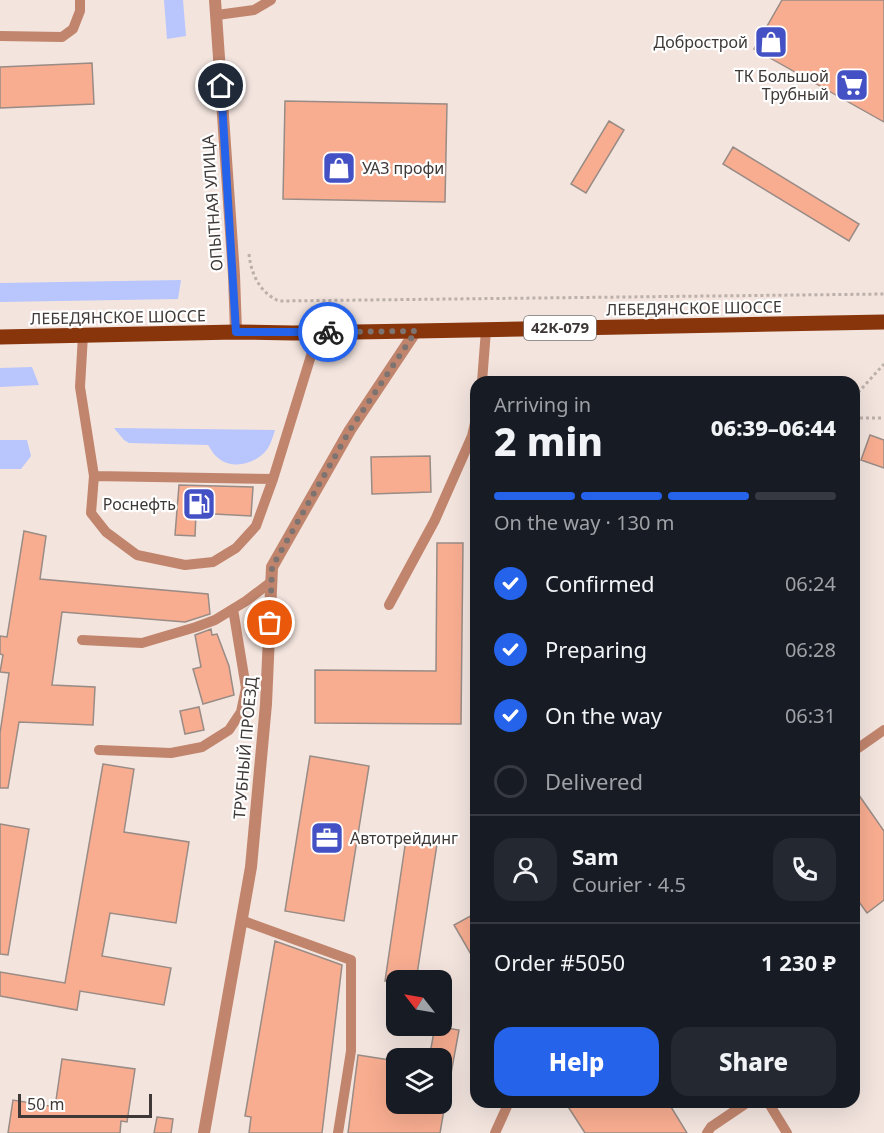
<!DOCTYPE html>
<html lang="en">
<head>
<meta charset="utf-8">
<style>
	:root { --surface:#171b24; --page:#242831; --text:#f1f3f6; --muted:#9ea1a6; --line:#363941; --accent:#2563eb }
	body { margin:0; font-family:"Noto Sans",sans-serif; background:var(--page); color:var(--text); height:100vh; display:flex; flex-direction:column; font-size:22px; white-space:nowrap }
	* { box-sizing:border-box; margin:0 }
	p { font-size:20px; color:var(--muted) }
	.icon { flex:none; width:33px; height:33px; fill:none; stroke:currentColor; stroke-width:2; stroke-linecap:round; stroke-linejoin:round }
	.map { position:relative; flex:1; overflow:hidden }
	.sheet { position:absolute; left:470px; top:376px; width:390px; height:732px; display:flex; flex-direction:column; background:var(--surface); border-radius:18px; box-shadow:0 6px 24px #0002 }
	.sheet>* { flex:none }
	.needle { width:39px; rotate:301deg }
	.tools { position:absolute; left:386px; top:970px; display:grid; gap:12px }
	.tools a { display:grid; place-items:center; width:66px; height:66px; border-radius:12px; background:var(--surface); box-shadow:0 6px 24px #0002; font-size:30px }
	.scale { position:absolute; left:18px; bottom:15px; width:134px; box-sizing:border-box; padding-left:6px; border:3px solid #3e3836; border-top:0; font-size:16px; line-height:21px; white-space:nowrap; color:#3e3836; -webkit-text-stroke:4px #fff; paint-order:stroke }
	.pin { position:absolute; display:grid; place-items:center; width:51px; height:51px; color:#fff; margin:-26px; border:3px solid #fff; border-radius:50%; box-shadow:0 2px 6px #0007 }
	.courier { position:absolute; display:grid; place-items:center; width:60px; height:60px; margin:-30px; border:4px solid #2563eb; border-radius:50%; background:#fff; color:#222; box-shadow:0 2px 8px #0007 }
	.summary em { font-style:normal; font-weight:800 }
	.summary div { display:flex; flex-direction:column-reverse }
	.summary { display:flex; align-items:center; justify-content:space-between; height:102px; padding:0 24px }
	h1 { font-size:39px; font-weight:800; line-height:45px }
	.bar { display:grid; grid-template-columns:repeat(4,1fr); gap:9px 6px; align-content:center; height:72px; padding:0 24px }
	.bar i { height:8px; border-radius:4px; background:var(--line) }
	.bar .active { background:var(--accent) }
	.bar p { grid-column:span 4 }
	.line { display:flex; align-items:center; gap:15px; padding:0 24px; border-top:2px solid var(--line) }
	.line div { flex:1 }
	.round { display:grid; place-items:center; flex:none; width:63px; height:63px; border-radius:18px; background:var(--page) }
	ol { padding:0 24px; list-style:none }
	li { display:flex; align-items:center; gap:18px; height:66px }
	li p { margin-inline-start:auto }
	li .icon { padding:6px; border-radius:50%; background:var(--accent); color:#fff; stroke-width:4 }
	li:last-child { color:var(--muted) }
	li i { width:33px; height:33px; border:3px solid var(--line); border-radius:50% }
	.action { display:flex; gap:12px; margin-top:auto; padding:12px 24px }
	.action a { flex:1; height:69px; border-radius:18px; background:var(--accent); color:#fff; font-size:24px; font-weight:800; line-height:69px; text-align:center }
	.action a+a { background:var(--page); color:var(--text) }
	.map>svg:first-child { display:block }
	.green { fill:#b8c6fd }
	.building { fill:#f8ad90; stroke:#998b85; stroke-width:1.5 }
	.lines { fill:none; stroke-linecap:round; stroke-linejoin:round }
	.path { stroke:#bcb0ab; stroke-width:3; stroke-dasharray:3 3; stroke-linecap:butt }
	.service { stroke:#c1856d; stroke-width:10 }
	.minor { stroke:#c1856d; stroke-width:12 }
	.tertiary { stroke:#c1856d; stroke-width:12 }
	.primary { stroke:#88350c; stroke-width:15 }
	.done { stroke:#7d7471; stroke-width:6; stroke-dasharray:0 10.8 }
	.route { stroke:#2563eb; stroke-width:8 }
	.labels { text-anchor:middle; stroke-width:4.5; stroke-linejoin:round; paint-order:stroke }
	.shield { fill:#fff; stroke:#787472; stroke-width:1.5 }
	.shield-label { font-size:15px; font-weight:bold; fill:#3e3836 }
	.poi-label { font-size:16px; fill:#3e3836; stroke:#fff; text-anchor:end }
	.street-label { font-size:16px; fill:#3e3836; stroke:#fff }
</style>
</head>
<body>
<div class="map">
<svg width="884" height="1133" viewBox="0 0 884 1133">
	<rect width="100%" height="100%" fill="#f3e4de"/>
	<path class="green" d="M164,0H183L186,36L167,39Z
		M181,280L178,299L0,302V283Z
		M32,367L39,385L0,387V368Z
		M114,428L275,430C273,436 271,443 268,448C257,464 232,471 217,457C213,454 211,449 208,445L129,443L124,440Z
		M0,440H27L31,456L21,469H0Z"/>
	<path class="building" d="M782,0H884V122L754,49Z
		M92,63L94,104L0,108V67Z
		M285,101L447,104L445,202L283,199Z
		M609,121L624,130L586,193L571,184Z
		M733,147L859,224L849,241L723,164Z
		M870,435L884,440V468L861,460Z
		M430,456L431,492L372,494L371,457Z
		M179,485L253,487L251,516L196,513L195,536L175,535Z
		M24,531L46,536L40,579L208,594L210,614L185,622L62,612L52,685L95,687L93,725L19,722L8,788H0V733L9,673L0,672L3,655L0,654V636L7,637Z
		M437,543H463L461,724L315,723V670L436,671Z
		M211,629L212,635L217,634L229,666L234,695L203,704L193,669L201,667L195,635Z
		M199,707L204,730L185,734L180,711Z
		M310,756L369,766L344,921L285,911Z
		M103,764L134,769L124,832L189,842L176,923L110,913L102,956L171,968L164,1005L80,991L77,1010L0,996V972L65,983Z
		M854,788L884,831V900L867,913L854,895Z
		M0,824L29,829L8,955L0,954Z
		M406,839L437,844L416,981H385Z
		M476,913V963L454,925Z
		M275,941L342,965L322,1133H249L251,1117L245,1116Z
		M435,1026L459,1030L448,1090L441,1089V1059H429Z
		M358,1055L396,1061V1104H445L440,1133H348Z
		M62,1059L135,1069L127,1122L121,1121L120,1133H8L13,1100L55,1107Z
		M565,1102H668L687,1133H585Z
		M157,1117L173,1119L171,1133H154Z"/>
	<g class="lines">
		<path class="path" d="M249,254C251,274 260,293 279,301L884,294
			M854,397L884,364
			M854,418H884"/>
		<path class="service" d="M217,15L254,10L271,0
			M0,36L62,37L73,29L80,11V0
			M83,335L80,387L94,476L273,479L318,333
			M482,382L486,330
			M94,476L91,513L106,532L137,555L185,565L213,562L236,548L256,526L273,479
			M389,605L435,520L472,436L476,419
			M82,640L142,643L196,627L215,620L246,601L271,582
			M99,750L171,753L202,747L229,730L241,712L246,688L233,609
			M854,751L884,730
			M241,920L351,960V1051L338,1133
			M768,1102L787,1133
			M495,1133L509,1102
			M707,1133L711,1127L748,1102"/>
		<path class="minor" d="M204,1133L251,867L266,704L272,567L350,430L416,331"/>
		<path class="tertiary" d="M215,0L234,275L236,332"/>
		<path class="primary" d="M0,337L236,332L293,333L416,331L884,322"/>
	</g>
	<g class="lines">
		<path class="done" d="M270,623L272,567L350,430L416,331L328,332"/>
		<path class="route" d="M221,86L236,332H328"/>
	</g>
	<defs>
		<symbol id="shop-square" viewBox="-11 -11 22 22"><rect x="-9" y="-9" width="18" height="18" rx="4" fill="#4451c5" stroke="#fff"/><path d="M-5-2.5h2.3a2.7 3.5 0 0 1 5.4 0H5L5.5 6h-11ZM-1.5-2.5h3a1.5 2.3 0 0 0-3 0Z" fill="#fff"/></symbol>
		<symbol id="supermarket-square" viewBox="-11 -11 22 22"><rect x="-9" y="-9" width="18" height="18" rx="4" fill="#4451c5" stroke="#fff"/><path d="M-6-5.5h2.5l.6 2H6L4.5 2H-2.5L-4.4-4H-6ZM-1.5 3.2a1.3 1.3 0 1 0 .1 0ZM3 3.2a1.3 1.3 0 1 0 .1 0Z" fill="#fff"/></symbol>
		<symbol id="fuel-square" viewBox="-11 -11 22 22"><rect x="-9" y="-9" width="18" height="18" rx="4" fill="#4451c5" stroke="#fff"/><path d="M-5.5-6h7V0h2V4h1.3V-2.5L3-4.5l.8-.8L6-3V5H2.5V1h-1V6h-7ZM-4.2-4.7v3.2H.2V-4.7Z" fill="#fff"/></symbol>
		<symbol id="office-square" viewBox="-11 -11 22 22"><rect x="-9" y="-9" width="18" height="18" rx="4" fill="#4451c5" stroke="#fff"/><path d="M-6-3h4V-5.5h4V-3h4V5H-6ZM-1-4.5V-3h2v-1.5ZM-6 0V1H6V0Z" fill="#fff"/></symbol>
	</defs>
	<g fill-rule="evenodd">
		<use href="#shop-square" x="752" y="23" width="38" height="38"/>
		<use href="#supermarket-square" x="833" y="66" width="38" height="38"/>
		<use href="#shop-square" x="320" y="149" width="38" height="38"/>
		<use href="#fuel-square" x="180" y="485" width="38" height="38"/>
		<use href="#office-square" x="308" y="819" width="38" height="38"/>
	</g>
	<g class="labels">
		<rect class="shield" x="524" y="316" width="72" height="24" rx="4.5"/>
		<g class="shield-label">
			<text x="560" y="333">42К-079</text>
		</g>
		<g class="poi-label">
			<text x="748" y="48">Добрострой</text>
			<text x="829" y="82">ТК Большой<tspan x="829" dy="18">Трубный</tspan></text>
			<text x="362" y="174" text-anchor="start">УАЗ профи</text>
			<text x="176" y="510">Роснефть</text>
			<text x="350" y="844" text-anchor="start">Автотрейдинг</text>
		</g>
		<g class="street-label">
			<text transform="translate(212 203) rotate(-94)" y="6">ОПЫТНАЯ УЛИЦА</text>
			<text transform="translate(694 308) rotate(-1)" y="6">ЛЕБЕДЯНСКОЕ ШОССЕ</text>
			<text transform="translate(118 317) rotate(-1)" y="6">ЛЕБЕДЯНСКОЕ ШОССЕ</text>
			<text transform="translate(245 748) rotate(-85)" y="6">ТРУБНЫЙ ПРОЕЗД</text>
		</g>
	</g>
</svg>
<div class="tools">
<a><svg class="needle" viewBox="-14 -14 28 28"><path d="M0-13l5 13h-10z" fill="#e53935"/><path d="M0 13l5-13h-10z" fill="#9ea1a6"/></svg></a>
<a><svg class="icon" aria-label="layers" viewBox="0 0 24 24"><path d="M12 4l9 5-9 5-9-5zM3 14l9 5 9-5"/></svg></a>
</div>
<div class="scale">50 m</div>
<div class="pin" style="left:270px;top:623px;background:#ea580c"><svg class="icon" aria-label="bag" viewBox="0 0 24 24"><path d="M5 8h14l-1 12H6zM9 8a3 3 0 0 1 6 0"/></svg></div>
<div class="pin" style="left:221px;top:86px;background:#1f2937"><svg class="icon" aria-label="home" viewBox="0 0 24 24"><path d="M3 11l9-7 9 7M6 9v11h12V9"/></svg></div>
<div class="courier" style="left:328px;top:332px"><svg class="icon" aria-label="bike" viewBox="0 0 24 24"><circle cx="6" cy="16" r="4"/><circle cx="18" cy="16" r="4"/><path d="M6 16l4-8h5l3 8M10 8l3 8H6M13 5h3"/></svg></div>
<section class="sheet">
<div class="summary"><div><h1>2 min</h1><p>Arriving in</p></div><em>06:39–06:44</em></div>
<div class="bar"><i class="active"></i><i class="active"></i><i class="active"></i><i></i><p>On the way · 130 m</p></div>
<ol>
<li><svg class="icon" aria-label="check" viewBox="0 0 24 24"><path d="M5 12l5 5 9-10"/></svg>Confirmed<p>06:24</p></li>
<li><svg class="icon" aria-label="check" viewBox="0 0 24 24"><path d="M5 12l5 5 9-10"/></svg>Preparing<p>06:28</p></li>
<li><svg class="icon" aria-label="check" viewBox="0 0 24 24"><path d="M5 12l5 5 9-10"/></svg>On the way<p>06:31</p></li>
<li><i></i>Delivered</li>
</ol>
<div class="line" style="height:108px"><a class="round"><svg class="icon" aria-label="person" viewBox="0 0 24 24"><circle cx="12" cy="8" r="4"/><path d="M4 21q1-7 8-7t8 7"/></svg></a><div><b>Sam</b><p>Courier · 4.5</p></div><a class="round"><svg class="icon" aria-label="phone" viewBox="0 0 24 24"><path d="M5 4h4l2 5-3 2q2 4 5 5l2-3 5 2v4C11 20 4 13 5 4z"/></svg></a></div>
<div class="line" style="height:78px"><div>Order #5050</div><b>1 230 ₽</b></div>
<div class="action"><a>Help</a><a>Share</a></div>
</section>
</div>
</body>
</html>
